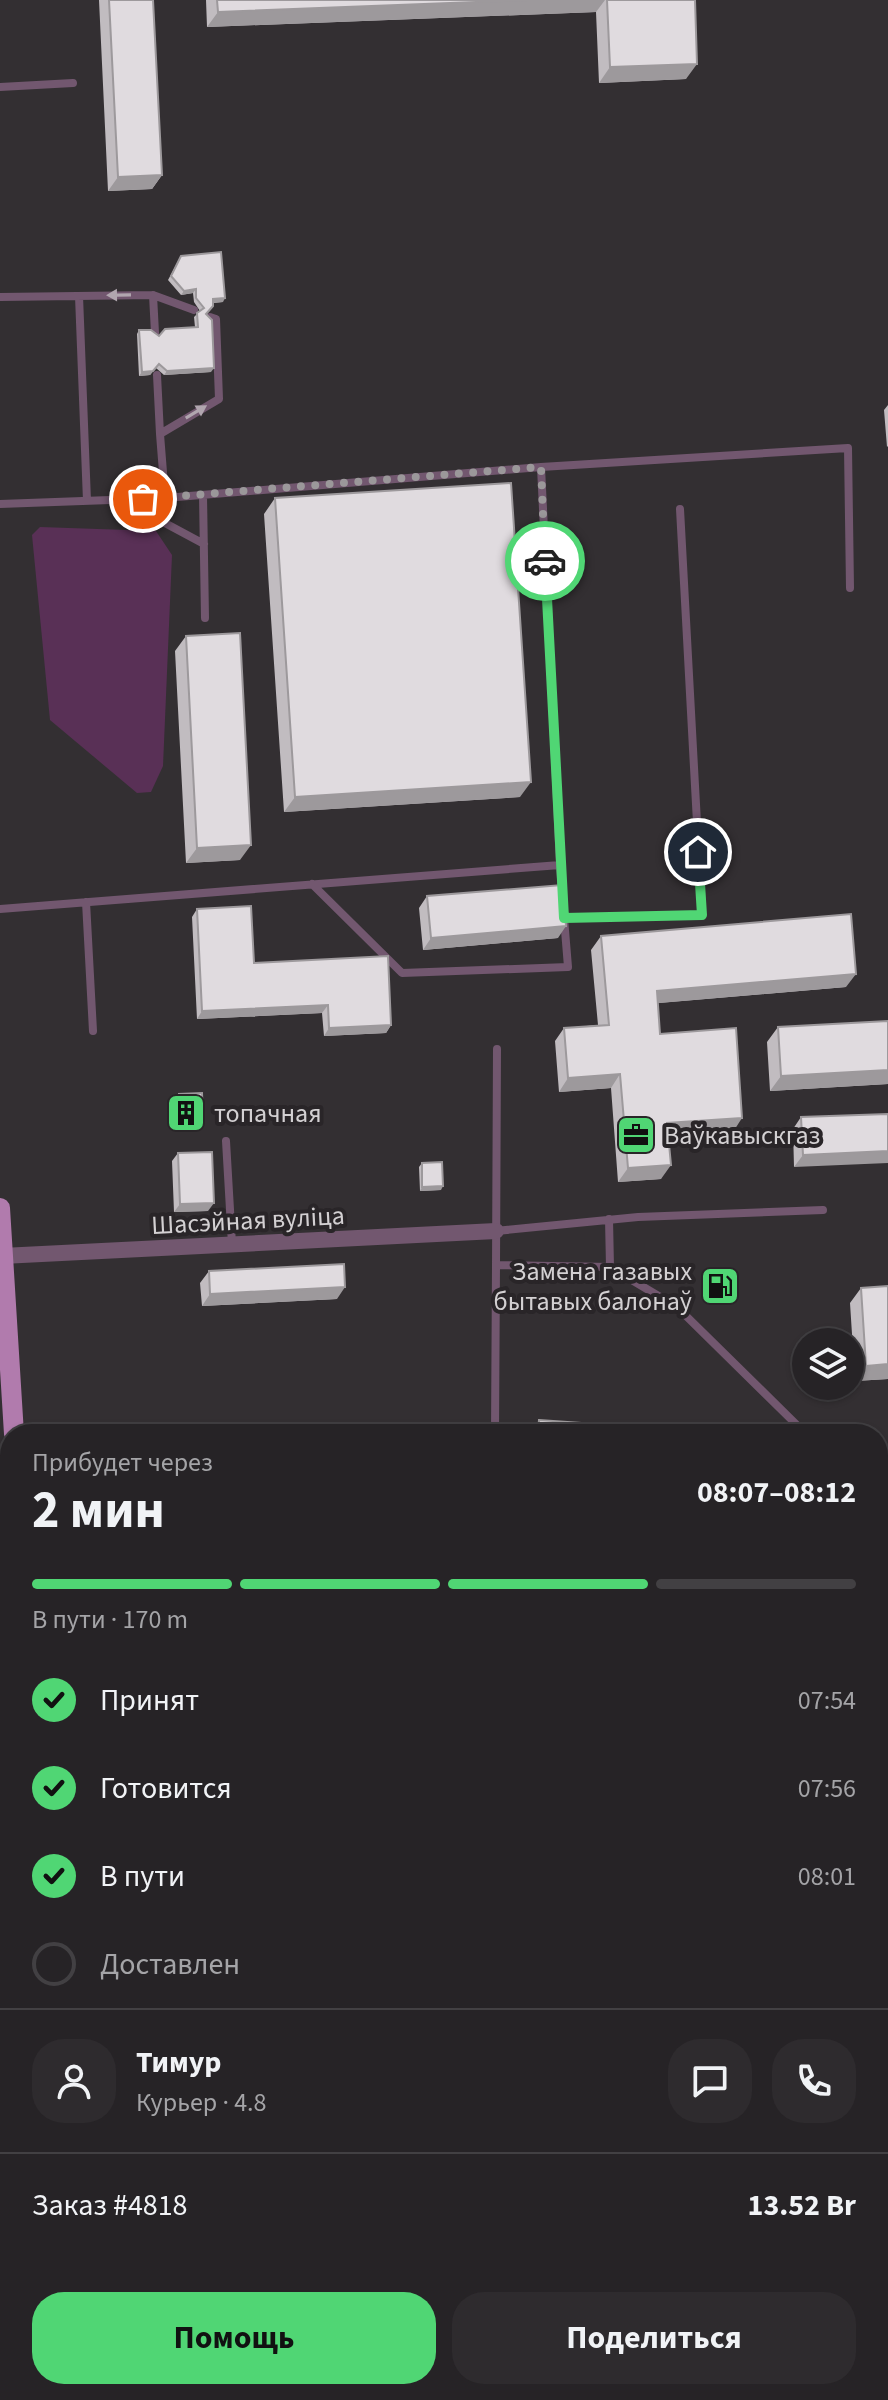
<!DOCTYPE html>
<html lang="ru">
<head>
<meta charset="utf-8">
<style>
	:root { --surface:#262326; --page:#2e2b2e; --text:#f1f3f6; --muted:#a4a4a7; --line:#424043; --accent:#50d674 }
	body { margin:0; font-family:"Source Sans 3",sans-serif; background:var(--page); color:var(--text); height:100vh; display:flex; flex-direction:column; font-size:30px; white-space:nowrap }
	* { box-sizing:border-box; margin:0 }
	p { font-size:26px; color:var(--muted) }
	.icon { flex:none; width:44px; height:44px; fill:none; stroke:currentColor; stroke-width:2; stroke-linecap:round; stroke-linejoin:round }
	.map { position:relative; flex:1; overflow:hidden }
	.side { position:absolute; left:0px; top:1424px; width:888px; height:976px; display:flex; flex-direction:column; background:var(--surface); border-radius:32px 32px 0 0; box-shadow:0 2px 6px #0004,0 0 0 2px var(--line) }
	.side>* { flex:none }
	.controls { position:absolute; left:792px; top:1328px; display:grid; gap:16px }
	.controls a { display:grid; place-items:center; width:72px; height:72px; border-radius:50%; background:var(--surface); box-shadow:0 2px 6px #0004,0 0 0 2px var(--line); font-size:40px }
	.pin { position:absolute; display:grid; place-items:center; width:68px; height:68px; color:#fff; margin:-34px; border:4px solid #fff; border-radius:50%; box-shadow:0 2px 8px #0007 }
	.courier { position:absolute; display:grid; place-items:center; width:80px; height:80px; margin:-40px; border:6px solid #50d674; border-radius:50%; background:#fff; color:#222; box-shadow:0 2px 10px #0007 }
	.headline em { font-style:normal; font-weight:700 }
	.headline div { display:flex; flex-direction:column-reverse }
	.headline { display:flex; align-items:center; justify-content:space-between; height:136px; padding:0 32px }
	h1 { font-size:52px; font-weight:700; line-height:60px }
	.bar { display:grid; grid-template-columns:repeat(4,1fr); gap:12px 8px; align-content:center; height:96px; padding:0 32px }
	.bar i { height:10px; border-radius:6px; background:var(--line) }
	.bar .current { background:var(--accent) }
	.bar p { grid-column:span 4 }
	.line { display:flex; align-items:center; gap:20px; padding:0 32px; border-top:2px solid var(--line) }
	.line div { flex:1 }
	.round { display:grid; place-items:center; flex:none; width:84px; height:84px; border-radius:32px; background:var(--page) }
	ol { padding:0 32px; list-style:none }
	li { display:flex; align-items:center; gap:24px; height:88px }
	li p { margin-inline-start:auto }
	li .icon { padding:8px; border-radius:50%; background:var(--accent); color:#111; stroke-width:4 }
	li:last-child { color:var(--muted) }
	li i { width:44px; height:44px; border:4px solid var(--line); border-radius:50% }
	.cta { display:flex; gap:16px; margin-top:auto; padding:16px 32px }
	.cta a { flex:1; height:92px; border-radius:32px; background:var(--accent); color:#111; font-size:32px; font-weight:700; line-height:92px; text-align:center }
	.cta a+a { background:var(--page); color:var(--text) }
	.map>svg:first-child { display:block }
	.green { fill:#593056 }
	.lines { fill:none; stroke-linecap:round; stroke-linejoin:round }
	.lane { stroke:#72576f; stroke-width:8 }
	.street { stroke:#72576f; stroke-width:16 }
	.primary { stroke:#b17bad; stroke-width:20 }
	.wall { fill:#c1bcc0 }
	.shaded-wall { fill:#9d999c }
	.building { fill:#e0dbdf; stroke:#9d999c; stroke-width:2 }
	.oneway { fill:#b1a6af }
	.done { stroke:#9b989a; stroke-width:8; stroke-dasharray:0 14.4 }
	.route { stroke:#50d674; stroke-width:10 }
	.labels { text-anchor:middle; stroke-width:8; stroke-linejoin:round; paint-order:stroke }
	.poi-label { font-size:26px; fill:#d3d0d2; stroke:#292528; text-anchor:start }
	.street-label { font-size:26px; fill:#d3d0d2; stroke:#292528 }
</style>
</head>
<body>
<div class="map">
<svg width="888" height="2400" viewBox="0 0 888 2400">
	<rect width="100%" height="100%" fill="#332f32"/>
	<path class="green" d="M40,527L156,531L172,555L163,766L151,792L137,793L50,720L32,535Z"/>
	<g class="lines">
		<path class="lane" d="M0,87L73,83
			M153,295L155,333
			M79,296L87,501
			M0,297L153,295L194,310
			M157,375L160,434
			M203,495L205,618
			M165,498L160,434L219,399L216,319L210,317
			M122,500L204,544
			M0,504L165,498L541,467L848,448L850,588
			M560,865L562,893
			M312,884L402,973L568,967L564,918
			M86,902L93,1031
			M0,909L560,865L541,467
			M564,918L702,915L680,509
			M497,1049L496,1265L610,1267L677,1307L806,1434
			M226,1141L232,1244
			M609,1219L610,1267
			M496,1231L638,1217L823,1210
			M495,1434L496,1265"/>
		<path class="street" d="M2,1256L496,1231
			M878,1805H888"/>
		<path class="primary" d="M0,1208L14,1434
			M74,2390L75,2400"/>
	</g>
	<path class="wall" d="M99,0H153L162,175L152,189L108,191Z
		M206,0H695L686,79L599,83L596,12L207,27Z
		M181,256L223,302L213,303L206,314L211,372L164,375L156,368L150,375L139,376L137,334L139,330L159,336L195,327L194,317L200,311L194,302L193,293L181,295L168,280Z
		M888,405V446L887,447L884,410Z
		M275,498L520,797L284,812L264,514Z
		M186,636L240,860L186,863L175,651Z
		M427,896L558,938L423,950L419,908Z
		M197,909L254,963L391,1025L386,1033L324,1036L322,1013L197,1019L192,917Z
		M601,936L846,987L658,1003L660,1034L733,1132L668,1136L661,1179L618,1182L611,1088L559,1092L555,1041L564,1028L598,1025L591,950Z
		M888,1021V1084L770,1091L767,1042L778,1027Z
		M179,1094L203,1117L197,1125L175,1126L174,1102Z
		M888,1114L794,1167L793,1129L801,1117Z
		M178,1153L208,1211L174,1212L172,1161Z
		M422,1163L441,1190L420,1191L419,1167Z
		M209,1271L337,1299L202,1306L200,1283Z
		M861,1288L888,1379L855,1381L850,1303Z
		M539,1420L608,1434H533L534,1428Z"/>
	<path class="shaded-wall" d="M528,0H605L596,12L207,27L218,12Z
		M697,64L686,79L599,83L610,67Z
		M162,175L152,189L108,191L118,177Z
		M196,289L193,293L181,295L184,291Z
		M225,298L223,302L210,303L213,299Z
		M214,368L211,372L164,375L167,371Z
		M153,371L150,375L139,376L142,372Z
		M531,782L520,797L284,812L295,797Z
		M251,845L240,860L186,863L197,848Z
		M566,926L558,938L423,950L431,938Z
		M856,974L846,987L648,1004L657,991Z
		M328,1005L322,1013L197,1019L202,1011Z
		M391,1025L386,1033L324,1036L329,1028Z
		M888,1070V1084L770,1091L781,1076Z
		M620,1074L611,1088L559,1092L568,1078Z
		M203,1117L197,1125L175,1126L180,1118Z
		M742,1118L733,1132L658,1137L667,1123Z
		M888,1151V1163L794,1167L803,1155Z
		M671,1165L661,1179L618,1182L628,1168Z
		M443,1186L441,1190L420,1191L422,1187Z
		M214,1203L208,1211L174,1212L180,1204Z
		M345,1287L337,1299L202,1306L210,1294Z
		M888,1364V1379L855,1381L866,1366Z
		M888,2085V2099L878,2100V2086Z"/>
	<path class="building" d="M109,0H153L162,175L118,177Z
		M217,0H528L218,12Z
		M607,0H695L697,64L610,67Z
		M221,252L225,298L213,299V306L206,314L212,320L214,368L167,371L159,364L153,371L142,372L139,330H151L159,336L165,329L198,327L197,313L204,308L196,298V289L184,291L171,276L181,256Z
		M511,483L531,782L295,797L275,498Z
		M240,633L251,845L197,848L186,636Z
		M562,885L566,926L431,938L427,896Z
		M251,906L254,963L388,956L391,1025L329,1028L328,1005L202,1011L197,909Z
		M851,914L856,974L657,991L660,1034L736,1028L742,1118L667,1123L671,1165L628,1168L620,1074L568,1078L564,1028L609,1025L601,936Z
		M888,1021V1070L781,1076L778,1027Z
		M202,1093L203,1117L180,1118L179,1094Z
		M888,1114V1151L803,1155L801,1117Z
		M212,1152L214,1203L180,1204L178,1153Z
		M442,1162L443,1186L422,1187V1163Z
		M344,1264L345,1287L210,1294L209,1271Z
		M888,1286V1364L866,1366L861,1288Z
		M539,1420L609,1425L608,1434H538Z
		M888,1981V2085L878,2086V1982Z"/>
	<defs><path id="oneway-solid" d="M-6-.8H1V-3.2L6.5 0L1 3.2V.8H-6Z" transform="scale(2)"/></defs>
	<g class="oneway">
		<use href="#oneway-solid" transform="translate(119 295) rotate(179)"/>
		<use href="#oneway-solid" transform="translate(196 412) rotate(-31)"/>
	</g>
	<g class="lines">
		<path class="done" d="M143,499L541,467L545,561"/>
		<path class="route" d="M545,561L564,918L702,915L698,852"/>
	</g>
	<defs>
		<symbol id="building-square" viewBox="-11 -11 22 22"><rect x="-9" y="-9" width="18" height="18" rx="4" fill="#50d674" stroke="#292528"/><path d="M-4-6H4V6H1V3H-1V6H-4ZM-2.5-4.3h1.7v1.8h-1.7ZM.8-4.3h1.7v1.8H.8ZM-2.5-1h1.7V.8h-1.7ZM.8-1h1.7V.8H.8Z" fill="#111"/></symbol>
		<symbol id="office-square" viewBox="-11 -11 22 22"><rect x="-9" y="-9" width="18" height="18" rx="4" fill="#50d674" stroke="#292528"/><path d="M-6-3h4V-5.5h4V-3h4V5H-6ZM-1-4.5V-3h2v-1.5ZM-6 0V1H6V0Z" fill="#111"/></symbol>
		<symbol id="fuel-square" viewBox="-11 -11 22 22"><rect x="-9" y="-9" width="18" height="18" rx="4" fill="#50d674" stroke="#292528"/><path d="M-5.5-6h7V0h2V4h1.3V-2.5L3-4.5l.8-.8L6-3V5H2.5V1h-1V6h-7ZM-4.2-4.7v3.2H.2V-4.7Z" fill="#111"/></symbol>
	</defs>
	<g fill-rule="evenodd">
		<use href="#building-square" x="164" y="1091" width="44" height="44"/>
		<use href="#office-square" x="614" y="1113" width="44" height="44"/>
		<use href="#fuel-square" x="698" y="1264" width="44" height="44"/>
	</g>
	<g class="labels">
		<g class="poi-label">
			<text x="214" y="1122">топачная</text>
			<text x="664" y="1144">Ваўкавыскгаз</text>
			<text x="692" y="1280" text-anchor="end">Замена газавых<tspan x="692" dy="30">бытавых балонаў</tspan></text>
		</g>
		<g class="street-label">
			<text transform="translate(248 1220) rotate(-3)" y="9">Шасэйная вуліца</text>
		</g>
	</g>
</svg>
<div class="controls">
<a><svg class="icon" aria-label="layers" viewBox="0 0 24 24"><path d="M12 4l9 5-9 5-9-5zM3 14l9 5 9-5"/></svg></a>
</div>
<div class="pin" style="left:143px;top:499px;background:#ea580c"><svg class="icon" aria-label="bag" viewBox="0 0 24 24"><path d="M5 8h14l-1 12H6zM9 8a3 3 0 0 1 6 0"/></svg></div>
<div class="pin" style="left:698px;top:852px;background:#1f2937"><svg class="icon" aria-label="home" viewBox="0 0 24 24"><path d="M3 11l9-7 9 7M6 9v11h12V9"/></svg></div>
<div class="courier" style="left:545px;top:561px"><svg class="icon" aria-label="car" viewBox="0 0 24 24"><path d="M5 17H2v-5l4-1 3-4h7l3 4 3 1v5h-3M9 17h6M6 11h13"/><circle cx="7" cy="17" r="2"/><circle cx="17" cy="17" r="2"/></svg></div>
<section class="side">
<div class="headline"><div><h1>2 мин</h1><p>Прибудет через</p></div><em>08:07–08:12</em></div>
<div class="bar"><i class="current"></i><i class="current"></i><i class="current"></i><i></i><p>В пути · 170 m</p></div>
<ol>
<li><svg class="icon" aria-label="check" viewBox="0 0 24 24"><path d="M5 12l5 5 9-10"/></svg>Принят<p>07:54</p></li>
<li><svg class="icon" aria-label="check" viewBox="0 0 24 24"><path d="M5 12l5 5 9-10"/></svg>Готовится<p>07:56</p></li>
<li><svg class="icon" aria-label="check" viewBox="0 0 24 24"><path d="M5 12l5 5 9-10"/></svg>В пути<p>08:01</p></li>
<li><i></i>Доставлен</li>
</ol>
<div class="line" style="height:144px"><a class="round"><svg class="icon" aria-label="person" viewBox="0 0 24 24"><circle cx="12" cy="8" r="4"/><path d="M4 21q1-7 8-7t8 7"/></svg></a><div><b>Тимур</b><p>Курьер · 4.8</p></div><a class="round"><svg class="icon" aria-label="chat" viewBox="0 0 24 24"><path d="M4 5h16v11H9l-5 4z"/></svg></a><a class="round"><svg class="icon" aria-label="phone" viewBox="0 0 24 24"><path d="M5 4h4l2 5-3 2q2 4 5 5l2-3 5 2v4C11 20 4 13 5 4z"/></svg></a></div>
<div class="line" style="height:104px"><div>Заказ #4818</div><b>13.52 Br</b></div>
<div class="cta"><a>Помощь</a><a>Поделиться</a></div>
</section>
</div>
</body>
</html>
